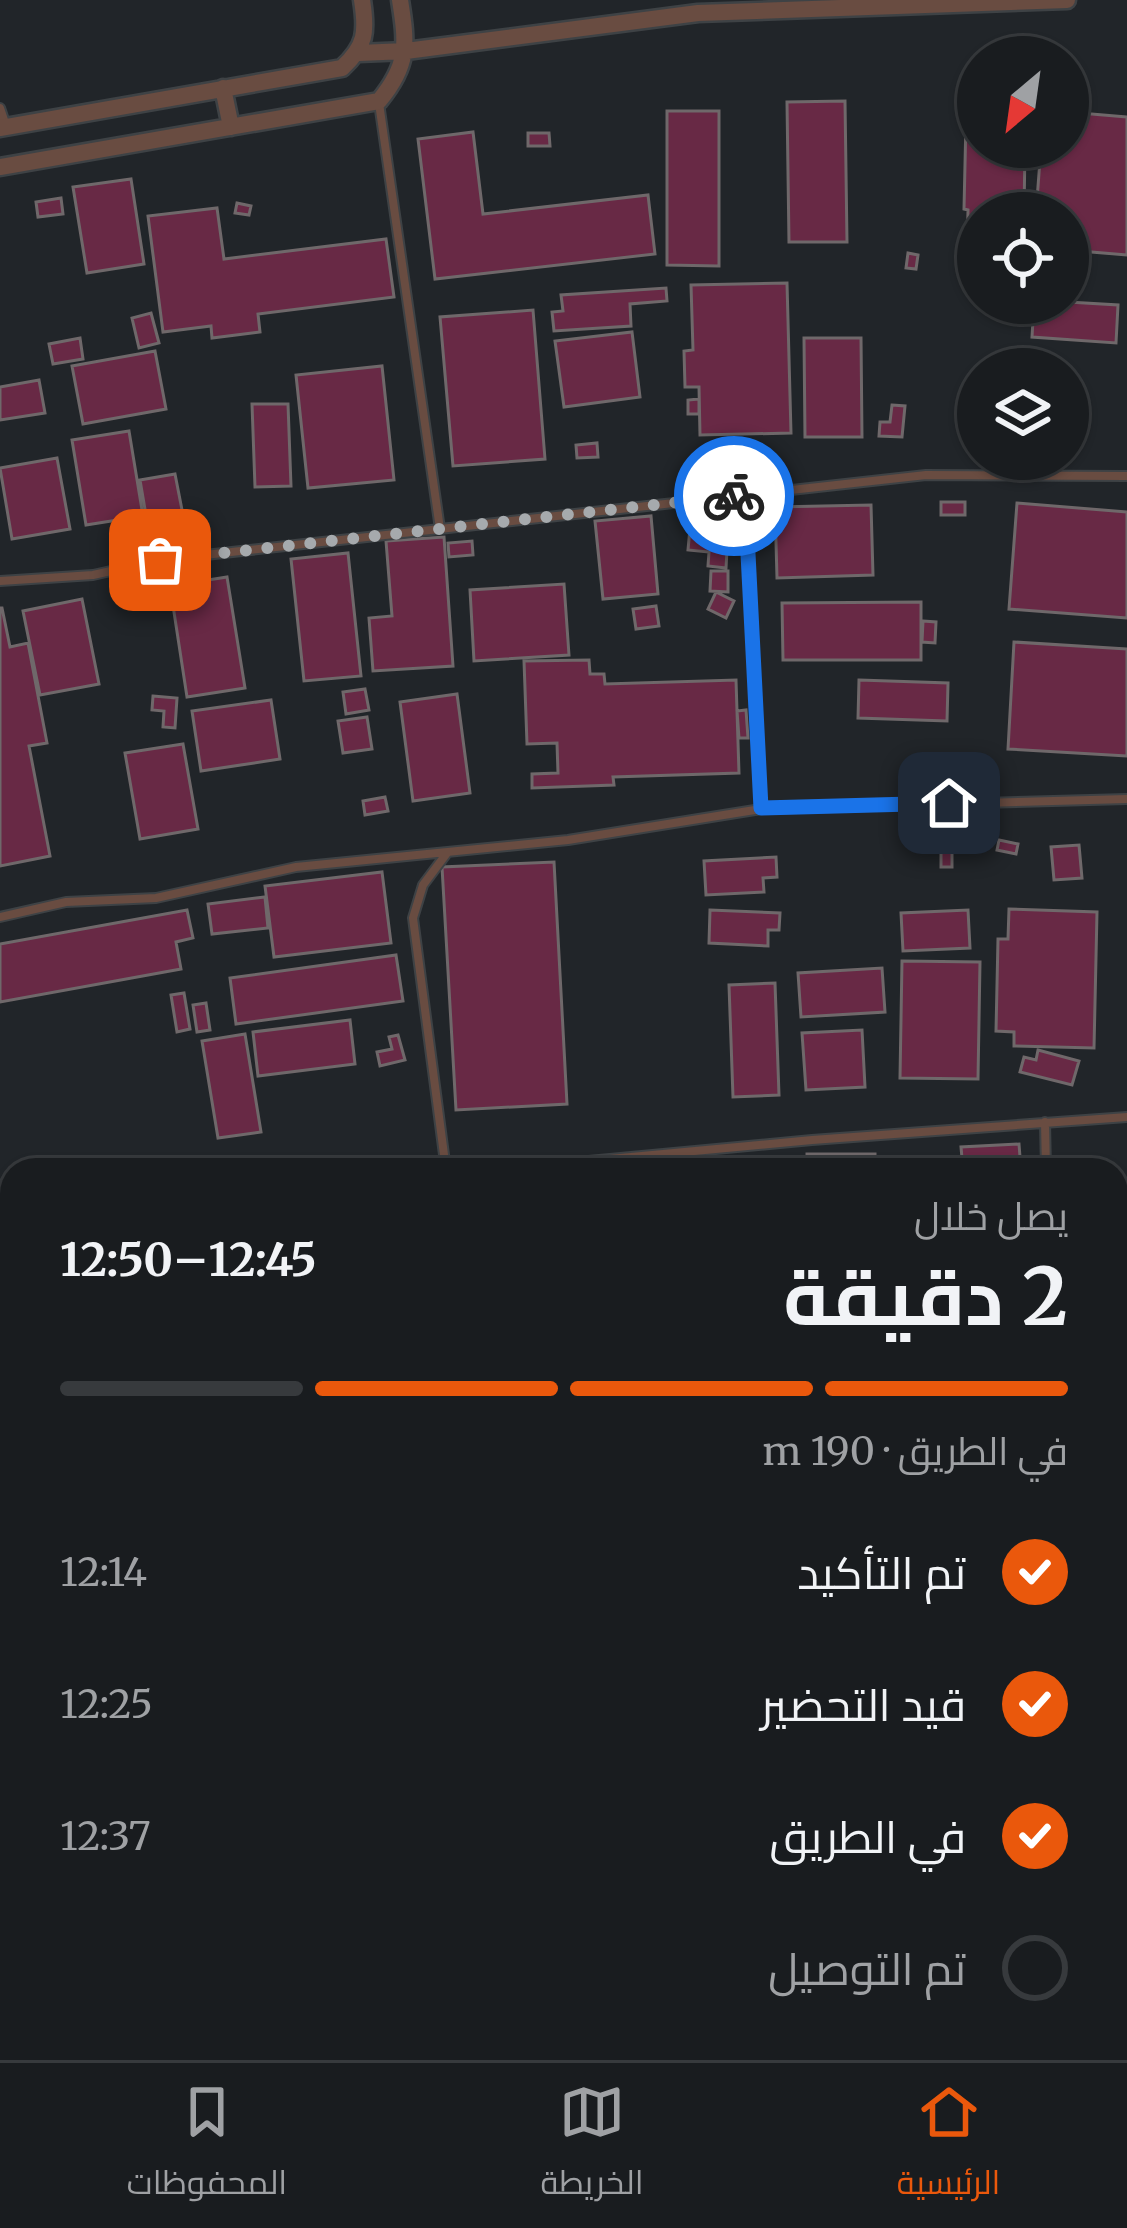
<!DOCTYPE html>
<html lang="ar">
<head>
<meta charset="utf-8">
<style>
	:root { --surface:#191c1f; --page:#26292c; --text:#f1f3f6; --muted:#9fa1a4; --line:#373a3d; --accent:#ea580c }
	body { margin:0; font-family:Merriweather,Cairo,serif; background:var(--page); color:var(--text); direction:rtl; height:100vh; display:flex; flex-direction:column; font-size:45px; white-space:nowrap }
	* { box-sizing:border-box; margin:0 }
	p { font-size:39px; color:var(--muted) }
	.icon { flex:none; width:66px; height:66px; fill:none; stroke:currentColor; stroke-width:2; stroke-linecap:round; stroke-linejoin:round }
	.map { position:relative; flex:1; overflow:hidden; direction:ltr }
	.panel { position:absolute; left:0px; top:1158px; width:1128px; height:903px; display:flex; flex-direction:column; background:var(--surface); border-radius:36px 36px 0 0; box-shadow:0 3px 9px #0004,0 0 0 3px var(--line); direction:rtl }
	.panel>* { flex:none }
	.needle { width:78px; rotate:209deg }
	.fabs { position:absolute; left:957px; top:36px; display:grid; gap:24px }
	.fabs a { display:grid; place-items:center; width:132px; height:132px; border-radius:50%; background:var(--surface); box-shadow:0 3px 9px #0004,0 0 0 3px var(--line); font-size:60px }
	.pin { position:absolute; display:grid; place-items:center; width:102px; height:102px; color:#fff; margin:-51px; border-radius:24px; box-shadow:0 6px 18px #0006 }
	.courier { position:absolute; display:grid; place-items:center; width:120px; height:120px; margin:-60px; border:9px solid #1a73e8; border-radius:50%; background:#fff; color:#222; box-shadow:0 3px 15px #0007 }
	.summary em { font-style:normal; font-weight:700 }
	.summary div { display:flex; flex-direction:column-reverse }
	.summary { display:flex; align-items:center; justify-content:space-between; height:204px; padding:0 60px }
	h1 { font-size:78px; font-weight:700; line-height:90px }
	.bar { display:grid; grid-template-columns:repeat(4,1fr); gap:18px 12px; align-content:center; height:144px; padding:0 60px }
	.bar i { height:15px; border-radius:9px; background:var(--line) }
	.bar .active { background:var(--accent) }
	.bar p { grid-column:span 4 }
	ol { padding:0 60px; list-style:none }
	li { display:flex; align-items:center; gap:36px; height:132px }
	li p { margin-inline-start:auto }
	li .icon { padding:12px; border-radius:50%; background:var(--accent); color:#fff; stroke-width:4 }
	li:last-child { color:var(--muted) }
	li i { width:66px; height:66px; border:6px solid var(--line); border-radius:50% }
	.tab-bar { display:flex; justify-content:space-around; align-items:center; height:168px; border-top:3px solid var(--line); background:var(--surface); font-size:33px; color:var(--muted) }
	.tab-bar a { display:grid; justify-items:center; gap:6px }
	.tab-bar .active { color:var(--accent) }
	.map>svg:first-child { display:block }
	.building { fill:#682945; stroke:#6f686a; stroke-width:3 }
	.lines { fill:none; stroke-linecap:round; stroke-linejoin:round }
	.service-casing { stroke:#3e4245; stroke-width:12 }
	.minor-casing { stroke:#3e4245; stroke-width:21 }
	.service { stroke:#694c41; stroke-width:8 }
	.minor { stroke:#694c41; stroke-width:16 }
	.done { stroke:#a6aaad; stroke-width:12; stroke-dasharray:0 21.6 }
	.route { stroke:#1a73e8; stroke-width:15 }
</style>
</head>
<body>
<div class="map">
<svg width="1127" height="2060" viewBox="0 0 1127 2060">
	<rect width="100%" height="100%" fill="#212529"/>
	<path class="building" d="M845,101L847,242H789L787,102Z
		M667,111H719V266L667,265Z
		M1068,112L1127,117V255L1068,250V213H1036L1041,147H1068Z
		M966,120H978V147H1025L1024,213H978V259H967L968,210L964,209Z
		M473,132L483,214L648,195L655,254L435,279L418,139Z
		M528,133H549L550,146H528Z
		M131,179L144,264L87,273L73,187Z
		M61,198L63,214L38,217L36,202Z
		M237,203L251,206L249,215L235,213Z
		M217,208L224,259L386,239L394,297L258,314L260,332L212,338L211,326L163,332L148,216Z
		M908,253L918,255L916,269L906,268Z
		M787,283L791,433L700,435L699,387H685L684,351L693,350L691,285Z
		M666,288L667,301L630,304L631,326L554,331L552,312L563,311L561,295Z
		M1068,302L1118,305L1116,343L1032,337L1034,303Z
		M533,310L545,459L453,466L440,317Z
		M151,313L159,343L139,348L132,318Z
		M632,332L640,397L564,407L555,341Z
		M80,338L83,359L53,364L49,344Z
		M804,338H861L862,437H805Z
		M155,351L166,409L83,424L72,366Z
		M382,366L394,480L308,488L296,375Z
		M39,380L45,413L0,420V387Z
		M699,399V414H688V400Z
		M252,404H288L291,486L255,487Z
		M892,405L905,406L902,437L879,436L880,422H890Z
		M129,431L143,516L86,525L72,440Z
		M597,443L598,457L577,458L576,445Z
		M57,458L70,529L12,539L0,468Z
		M175,474L183,515L147,521L140,480Z
		M941,502H965V515H941Z
		M1017,503L1127,512V618L1009,609Z
		M871,505L873,575L777,578L775,507Z
		M651,516L658,594L603,599L595,521Z
		M690,528L717,531L715,549L727,550L726,568L708,566L709,552L688,550Z
		M444,537L453,666L373,671L369,618L392,616L386,541Z
		M472,541L473,555L449,557L448,543Z
		M348,553L361,676L304,681L291,559Z
		M711,571H728V592L710,591Z
		M227,577L245,688L187,697L170,586Z
		M564,584L569,655L474,661L470,590Z
		M716,592L734,601L726,618L708,609Z
		M82,599L99,684L40,695L23,611Z
		M921,602V660H783L782,603Z
		M656,606L659,626L636,629L633,609Z
		M0,608H2L10,647L28,643L47,743L29,746L50,856L0,866Z
		M923,621L936,622L935,643L922,642Z
		M1014,642L1127,649V756L1008,749Z
		M589,660L590,674H604L605,684L736,680L739,773L613,777L614,785L532,788V774L558,773L557,743L527,744L524,661Z
		M859,680L948,683L947,721L858,718Z
		M365,689L369,710L346,714L343,692Z
		M457,694L470,793L413,801L400,702Z
		M153,696L177,698L175,728L163,727L164,711L152,710Z
		M271,700L280,759L201,771L192,711Z
		M746,710L748,738H739L737,711Z
		M367,717L372,749L343,753L338,721Z
		M183,744L198,829L140,839L125,753Z
		M385,797L388,811L365,815L363,801Z
		M913,830H952V867H941V843H913Z
		M999,840L1018,844L1016,854L997,850Z
		M1079,845L1082,878L1054,880L1051,847Z
		M776,857L777,877L763,878L764,892L706,895L704,861Z
		M554,862L567,1104L456,1110L442,867Z
		M382,872L391,943L274,957L265,886Z
		M265,897L268,928L212,934L208,904Z
		M1009,909L1097,912L1094,1048L1014,1046V1032L996,1031L998,939H1008Z
		M187,910L193,938L176,942L181,969L0,1002V944Z
		M710,910L780,913L779,930H768V946L709,943Z
		M968,910L970,948L903,951L901,913Z
		M396,955L403,1001L236,1024L230,978Z
		M902,961L980,962L978,1079L900,1078Z
		M882,968L885,1012L801,1017L798,973Z
		M775,983L779,1095L733,1097L729,985Z
		M184,993L190,1029L177,1032L171,995Z
		M206,1003L210,1030L197,1032L193,1005Z
		M350,1020L355,1064L258,1076L253,1032Z
		M862,1030L865,1087L806,1090L802,1033Z
		M245,1034L261,1132L218,1138L202,1041Z
		M398,1035L405,1060L380,1066L377,1052L392,1049L389,1037Z
		M1038,1050L1079,1061L1072,1085L1020,1072L1024,1057L1036,1060Z
		M1019,1144L1021,1170H963L961,1147Z
		M807,1154H875V1170H807Z
		M790,1163L791,1170H752V1167Z
		M1116,1248H1127V1306L1116,1305Z
		M1116,1309H1127V1362L1116,1361Z
		M1116,1815H1127V1927L1116,1926Z
		M1116,2033L1127,2035V2060L1086,2057L1087,2049H1116Z
		M1013,2049H1055L1054,2060H1013Z"/>
	<g class="lines">
		<defs>
			<path id="service" d="M379,103L440,529
				M0,108L6,126
				M745,495L761,809
				M0,581L93,575L160,560L926,475L1127,476
				M0,917L66,902L156,898L296,867L568,840L761,809L1127,799
				M1045,1122L1046,1170
				M446,1170L413,918L423,885L447,853
				M492,1170L812,1140L1127,1117
				M0,1244L12,1242
				M0,1512L12,1510
				M1116,2015L1127,2014
				M577,2049L578,2060
				M60,2060L105,2049
				M598,2060L641,2049"/>
			<path id="minor" d="M359,53L406,51L698,13L1067,0
				M223,88L231,127
				M0,128L342,68C366,46 367,32 362,0
				M0,167L379,101C409,65 407,44 400,0
				M0,1376L12,1431
				M1116,1581L1127,1582
				M0,1746L12,1744
				M157,2049L160,2060"/>
		</defs>
		<use href="#service" class="service-casing"/>
		<use href="#minor" class="minor-casing"/>
		<use href="#service" class="service"/>
		<use href="#minor" class="minor"/>
	</g>
	<g class="lines">
		<path class="done" d="M160,560L734,496"/>
		<path class="route" d="M734,496L745,495L761,808L949,803"/>
	</g>
</svg>
<div class="fabs">
<a><svg class="needle" viewBox="-14 -14 28 28"><path d="M0-13l5 13h-10z" fill="#e53935"/><path d="M0 13l5-13h-10z" fill="#9fa1a4"/></svg></a>
<a><svg class="icon" aria-label="locate" viewBox="0 0 24 24"><circle cx="12" cy="12" r="6"/><path d="M12 2v4M12 18v4M2 12h4M18 12h4"/></svg></a>
<a><svg class="icon" aria-label="layers" viewBox="0 0 24 24"><path d="M12 4l9 5-9 5-9-5zM3 14l9 5 9-5"/></svg></a>
</div>
<div class="pin" style="left:160px;top:560px;background:#ea580c"><svg class="icon" aria-label="bag" viewBox="0 0 24 24"><path d="M5 8h14l-1 12H6zM9 8a3 3 0 0 1 6 0"/></svg></div>
<div class="pin" style="left:949px;top:803px;background:#1f2937"><svg class="icon" aria-label="home" viewBox="0 0 24 24"><path d="M3 11l9-7 9 7M6 9v11h12V9"/></svg></div>
<div class="courier" style="left:734px;top:496px"><svg class="icon" aria-label="bike" viewBox="0 0 24 24"><circle cx="6" cy="16" r="4"/><circle cx="18" cy="16" r="4"/><path d="M6 16l4-8h5l3 8M10 8l3 8H6M13 5h3"/></svg></div>
<section class="panel">
<div class="summary"><div><h1>2 دقيقة</h1><p>يصل خلال</p></div><em>12:45–12:50</em></div>
<div class="bar"><i class="active"></i><i class="active"></i><i class="active"></i><i></i><p>في الطريق · 190 m</p></div>
<ol>
<li><svg class="icon" aria-label="check" viewBox="0 0 24 24"><path d="M5 12l5 5 9-10"/></svg>تم التأكيد<p>12:14</p></li>
<li><svg class="icon" aria-label="check" viewBox="0 0 24 24"><path d="M5 12l5 5 9-10"/></svg>قيد التحضير<p>12:25</p></li>
<li><svg class="icon" aria-label="check" viewBox="0 0 24 24"><path d="M5 12l5 5 9-10"/></svg>في الطريق<p>12:37</p></li>
<li><i></i>تم التوصيل</li>
</ol>
</section>
</div>
<nav class="tab-bar">
<a class="active"><svg class="icon" aria-label="home" viewBox="0 0 24 24"><path d="M3 11l9-7 9 7M6 9v11h12V9"/></svg>الرئيسية</a>
<a><svg class="icon" aria-label="map" viewBox="0 0 24 24"><path d="M3 6l6-2 6 2 6-2v14l-6 2-6-2-6 2zM9 4v14M15 6v14"/></svg>الخريطة</a>
<a><svg class="icon" aria-label="saved" viewBox="0 0 24 24"><path d="M7 4h10v16l-5-4-5 4z"/></svg>المحفوظات</a>
</nav>
</body>
</html>
